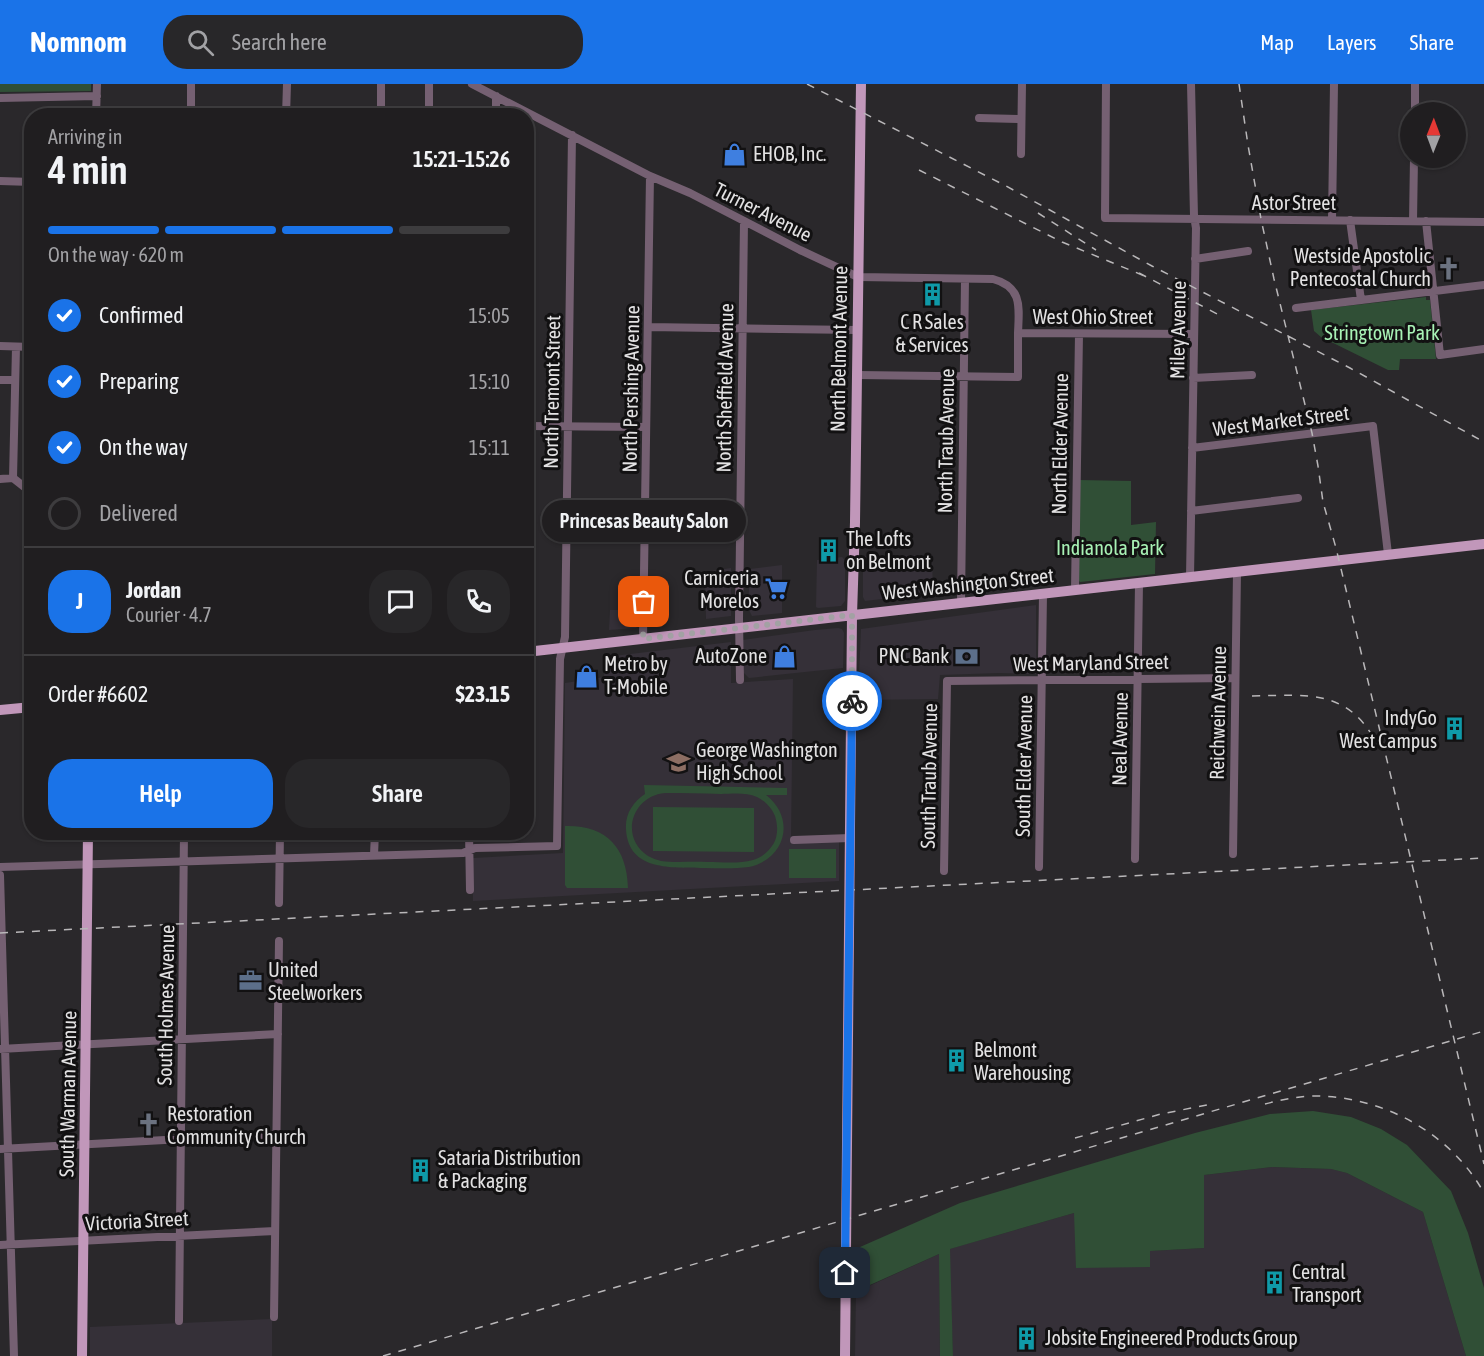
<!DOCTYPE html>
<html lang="en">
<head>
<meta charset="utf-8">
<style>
	:root { --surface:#201e20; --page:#282729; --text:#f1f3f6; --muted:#a2a2a5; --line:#3d3c3e; --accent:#1a73e8 }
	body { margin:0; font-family:"Asap Condensed",sans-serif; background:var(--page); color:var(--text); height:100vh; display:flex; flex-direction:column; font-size:22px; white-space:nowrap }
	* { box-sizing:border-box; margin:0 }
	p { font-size:20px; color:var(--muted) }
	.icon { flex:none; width:33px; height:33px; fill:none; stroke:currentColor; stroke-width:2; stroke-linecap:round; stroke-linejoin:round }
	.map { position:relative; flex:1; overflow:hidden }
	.panel { position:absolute; left:24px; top:24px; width:510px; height:732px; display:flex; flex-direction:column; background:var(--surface); border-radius:24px; box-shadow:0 2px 4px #0004,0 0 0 2px var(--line) }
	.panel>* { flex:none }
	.needle { width:39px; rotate:1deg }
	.controls { position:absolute; left:1400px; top:18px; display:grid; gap:12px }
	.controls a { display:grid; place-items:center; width:66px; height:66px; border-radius:50%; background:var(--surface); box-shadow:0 2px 4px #0004,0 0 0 2px var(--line); font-size:30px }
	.pin { position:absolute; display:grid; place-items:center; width:51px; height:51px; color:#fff; margin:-26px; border-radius:12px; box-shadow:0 3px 9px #0006 }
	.courier { position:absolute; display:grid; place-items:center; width:60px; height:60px; margin:-30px; border:4px solid #1a73e8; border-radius:50%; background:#fff; color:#222; box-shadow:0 2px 8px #0007 }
	.bubble { position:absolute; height:42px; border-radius:21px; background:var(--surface); box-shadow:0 2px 4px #0004,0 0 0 2px var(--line); font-size:20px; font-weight:600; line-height:42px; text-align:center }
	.headline em { font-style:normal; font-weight:600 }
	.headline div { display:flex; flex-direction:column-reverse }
	.headline { display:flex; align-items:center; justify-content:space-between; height:102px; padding:0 24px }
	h1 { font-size:39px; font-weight:600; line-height:45px }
	.bar { display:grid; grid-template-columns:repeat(4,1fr); gap:9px 6px; align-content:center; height:72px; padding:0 24px }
	.bar i { height:8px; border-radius:4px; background:var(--line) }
	.bar .current { background:var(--accent) }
	.bar p { grid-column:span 4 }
	.line { display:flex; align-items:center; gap:15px; padding:0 24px; border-top:2px solid var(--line) }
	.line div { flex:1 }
	.round { display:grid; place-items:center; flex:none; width:63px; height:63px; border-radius:24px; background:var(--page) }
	ol { padding:0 24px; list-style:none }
	li { display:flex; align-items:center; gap:18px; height:66px }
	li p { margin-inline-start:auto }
	li .icon { padding:6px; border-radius:50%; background:var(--accent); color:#fff; stroke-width:4 }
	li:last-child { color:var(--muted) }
	li i { width:33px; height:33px; border:3px solid var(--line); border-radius:50% }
	.action { display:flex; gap:12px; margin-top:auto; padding:12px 24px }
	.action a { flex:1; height:69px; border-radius:24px; background:var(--accent); color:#fff; font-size:24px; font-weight:600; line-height:69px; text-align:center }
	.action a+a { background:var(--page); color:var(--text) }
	header { display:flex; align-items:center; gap:36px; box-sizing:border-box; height:84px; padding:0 30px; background:var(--accent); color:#fff }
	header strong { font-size:28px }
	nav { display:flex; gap:33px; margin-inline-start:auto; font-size:21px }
	.search { width:420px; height:54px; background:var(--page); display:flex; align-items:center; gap:15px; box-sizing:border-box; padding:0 21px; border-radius:24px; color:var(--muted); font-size:22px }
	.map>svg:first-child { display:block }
	.built { fill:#353038 }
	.green { fill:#304f36; fill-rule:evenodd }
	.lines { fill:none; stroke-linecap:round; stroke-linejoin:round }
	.minor { stroke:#756072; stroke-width:8 }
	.major { stroke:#c197ba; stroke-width:10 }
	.rail { stroke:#b9b7b9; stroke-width:1.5; stroke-dasharray:8 8; stroke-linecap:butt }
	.done { stroke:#a2a1a3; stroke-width:6; stroke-dasharray:0 10.8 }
	.route { stroke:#1a73e8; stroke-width:8 }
	.labels { text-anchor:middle; stroke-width:6; stroke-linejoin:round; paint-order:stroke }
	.poi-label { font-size:20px; fill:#e3e2e3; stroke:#121112; text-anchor:start }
	.street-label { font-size:20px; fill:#e3e2e3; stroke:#121112 }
	.park-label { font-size:20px; fill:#a8f2b5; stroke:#121112 }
</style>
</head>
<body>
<header>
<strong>Nomnom</strong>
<div class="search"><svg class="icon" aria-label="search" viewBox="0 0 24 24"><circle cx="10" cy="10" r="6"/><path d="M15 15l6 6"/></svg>Search here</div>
<nav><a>Map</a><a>Layers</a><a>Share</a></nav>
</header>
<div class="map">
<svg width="1484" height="1272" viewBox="0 0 1484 1272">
	<rect width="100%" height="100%" fill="#2a282b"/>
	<path class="built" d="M932,471L933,509L865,517L863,513V472Z
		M842,473L845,476V517L841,522L818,524L816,523L817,476Z
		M782,481V529L752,532L748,524L750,485Z
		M731,484V532L706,535L705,488Z
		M1036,521V590L999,589L940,591L938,615L858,616L861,545Z
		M610,526H639L638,542L636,544L609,546Z
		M838,544L842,545L844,549L843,584L749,594L744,589L743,556L815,546Z
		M731,558V599L793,595L791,757H839V797L473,817V774L563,769L565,599L604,593L605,573Z
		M1272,1083L1331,1085L1347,1089L1423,1128L1466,1272H953L949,1165L1074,1129L1150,1182L1149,1167L1204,1164V1091Z
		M939,1170L940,1272H855L856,1208Z
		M272,1235V1272H90V1243Z"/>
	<path class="green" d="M0,0H91V7L0,8Z
		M1426,213V216H1430L1436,275H1400L1399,286H1388L1321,253L1314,247L1311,226Z
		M1079,396L1131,397V441L1156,438L1155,490L1080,498L1078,496Z
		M644,701L787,704V711H766C796,734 786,775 749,783C734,785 718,784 703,784C673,783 628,788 626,745C625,730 633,718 645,710ZM665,709C684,709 702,709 721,710C732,710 746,708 757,713C765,717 772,724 775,732C778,741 778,751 774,759C769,767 762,774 753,776C739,780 722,778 707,778C692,777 676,779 661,777C657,776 652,774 648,772C619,753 632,712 665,709Z
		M653,723L754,724V768L653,767Z
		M565,742C606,741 627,763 628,804H567L565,801Z
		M789,765H836V794H789Z
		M1313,1027L1351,1033L1381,1045L1407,1061L1451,1107L1468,1149L1484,1204V1272H1466L1423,1128L1347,1089L1331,1085L1272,1083L1204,1091V1164L1150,1167V1183L1076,1184L1074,1129L950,1165L953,1272H940L939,1170L861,1205L860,1163L960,1119L1195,1049L1270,1030Z"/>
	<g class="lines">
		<path class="minor" d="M472,0L650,92L690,109L800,166L858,193L993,195C1023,203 1019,224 1018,249
			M1106,0L1105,134L1484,138
			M0,14L97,12
			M1415,28V0
			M96,32L97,0
			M191,32V0
			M286,32L287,0
			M381,32V0
			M429,32V0
			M496,32V12
			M979,34L1021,35
			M1021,70L1022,0
			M0,97L32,98
			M1332,136L1334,0
			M1350,136L1361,216
			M1413,137L1414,74
			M1426,137L1440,271L1484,265
			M1195,175L1248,167
			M1296,224L1484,201
			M648,243L857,246
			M0,262L32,263
			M16,263L13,394L27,405
			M857,291L1018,293V249L1194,250
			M1193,294L1252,291
			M0,296H15
			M526,342L646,343
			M1192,364L1373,342L1388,470
			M0,395L13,394
			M1191,427L1298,414
			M1190,493L1196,144L1194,132L1191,0
			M1075,506L1079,250
			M961,519L965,195
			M643,555L650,92
			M740,596L739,535L744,137
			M469,748L470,806
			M794,756L850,754
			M1233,770L1237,488
			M374,771L375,748
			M1135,775L1139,499
			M0,783L463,769L475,764L557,762L560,575L565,553L572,51
			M1039,783L1043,510
			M944,787L947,597L1235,594
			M0,791L14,1272
			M279,819L280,748
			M0,965L278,950
			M0,1065L276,1050
			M0,1161L275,1147
			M274,1233L279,857
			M179,1237L184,748"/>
		<path class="major" d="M526,568L1484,460
			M0,626L32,623
			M82,1272L88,748
			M845,1272L852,531L855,438L861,0"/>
		<path class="rail" d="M807,0L1006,102L1152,182L1350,284L1484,358
			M1239,0L1248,61L1261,135L1274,195L1312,349L1318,382L1323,418L1336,464L1484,1080
			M919,86L1062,158L1147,193
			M1038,129L1096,166
			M1139,189L1221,232
			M1252,612C1309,611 1350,604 1379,664
			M0,849L1484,774
			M1265,1020C1280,1016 1295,1013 1311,1012C1381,1011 1450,1048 1484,1109
			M1075,1054L1161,1030L1207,1021
			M383,1272L1484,947"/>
	</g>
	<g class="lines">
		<path class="done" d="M644,518L643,555L852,531V617"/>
		<path class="route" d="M845,1189L852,617"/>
	</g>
	<defs>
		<symbol id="shop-bare" viewBox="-9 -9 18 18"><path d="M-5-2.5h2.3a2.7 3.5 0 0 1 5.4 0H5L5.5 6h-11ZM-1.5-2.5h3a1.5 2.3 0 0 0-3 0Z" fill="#3f7fe0" stroke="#121112" stroke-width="2.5" paint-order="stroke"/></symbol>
		<symbol id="church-bare" viewBox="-9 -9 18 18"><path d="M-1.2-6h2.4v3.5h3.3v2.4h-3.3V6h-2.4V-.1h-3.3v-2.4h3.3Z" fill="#6b7280" stroke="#121112" stroke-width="2.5" paint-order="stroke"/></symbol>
		<symbol id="building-bare" viewBox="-9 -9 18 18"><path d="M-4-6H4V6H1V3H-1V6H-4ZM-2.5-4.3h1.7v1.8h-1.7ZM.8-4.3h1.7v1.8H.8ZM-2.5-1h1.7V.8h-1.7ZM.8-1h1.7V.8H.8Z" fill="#0f9aa8" stroke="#121112" stroke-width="2.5" paint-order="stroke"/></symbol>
		<symbol id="supermarket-bare" viewBox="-9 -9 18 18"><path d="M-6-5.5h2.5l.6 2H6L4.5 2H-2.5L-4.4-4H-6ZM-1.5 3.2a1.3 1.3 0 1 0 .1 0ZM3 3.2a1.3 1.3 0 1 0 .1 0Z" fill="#3f7fe0" stroke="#121112" stroke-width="2.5" paint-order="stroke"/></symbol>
		<symbol id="bank-bare" viewBox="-9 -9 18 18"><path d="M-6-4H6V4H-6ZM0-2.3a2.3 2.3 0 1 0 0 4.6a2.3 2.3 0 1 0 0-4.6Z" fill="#5c6f8a" stroke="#121112" stroke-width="2.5" paint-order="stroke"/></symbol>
		<symbol id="school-bare" viewBox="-9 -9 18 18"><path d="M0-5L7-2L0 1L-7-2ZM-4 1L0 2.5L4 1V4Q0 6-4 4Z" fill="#8d6e63" stroke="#121112" stroke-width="2.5" paint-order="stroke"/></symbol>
		<symbol id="office-bare" viewBox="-9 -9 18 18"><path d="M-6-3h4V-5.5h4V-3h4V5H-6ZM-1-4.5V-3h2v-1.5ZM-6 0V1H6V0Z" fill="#5c6f8a" stroke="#121112" stroke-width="2.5" paint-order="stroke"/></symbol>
	</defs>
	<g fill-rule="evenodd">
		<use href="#shop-bare" x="718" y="54" width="33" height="33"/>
		<use href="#church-bare" x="1432" y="168" width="33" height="33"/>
		<use href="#building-bare" x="916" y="194" width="33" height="33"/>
		<use href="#building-bare" x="812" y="450" width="33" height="33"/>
		<use href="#supermarket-bare" x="760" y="488" width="33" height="33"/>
		<use href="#shop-bare" x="768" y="556" width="33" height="33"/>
		<use href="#bank-bare" x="950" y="556" width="33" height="33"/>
		<use href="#shop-bare" x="570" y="576" width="33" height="33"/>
		<use href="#building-bare" x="1438" y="628" width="33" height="33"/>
		<use href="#school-bare" x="662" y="662" width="33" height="33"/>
		<use href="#office-bare" x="234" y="880" width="33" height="33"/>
		<use href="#building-bare" x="940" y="960" width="33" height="33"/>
		<use href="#church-bare" x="132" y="1024" width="33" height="33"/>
		<use href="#building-bare" x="404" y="1070" width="33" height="33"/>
		<use href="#building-bare" x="1258" y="1182" width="33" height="33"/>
		<use href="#building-bare" x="1010" y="1238" width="33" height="33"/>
	</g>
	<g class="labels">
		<g class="poi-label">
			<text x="753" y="77">EHOB, Inc.</text>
			<text x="1431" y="179" text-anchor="end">Westside Apostolic<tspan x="1431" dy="23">Pentecostal Church</tspan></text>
			<text x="932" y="245" text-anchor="middle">C R Sales<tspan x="932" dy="23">&amp; Services</tspan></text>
			<text x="846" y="462">The Lofts<tspan x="846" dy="23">on Belmont</tspan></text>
			<text x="759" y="501" text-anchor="end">Carniceria<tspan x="759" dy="23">Morelos</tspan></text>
			<text x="767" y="579" text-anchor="end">AutoZone</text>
			<text x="949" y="579" text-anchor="end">PNC Bank</text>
			<text x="604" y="587">Metro by<tspan x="604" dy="23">T-Mobile</tspan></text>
			<text x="1437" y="641" text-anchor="end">IndyGo<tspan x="1437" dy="23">West Campus</tspan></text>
			<text x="696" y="673">George Washington<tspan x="696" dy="23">High School</tspan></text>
			<text x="268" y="893">United<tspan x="268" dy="23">Steelworkers</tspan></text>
			<text x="974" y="973">Belmont<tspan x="974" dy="23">Warehousing</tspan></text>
			<text x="167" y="1037">Restoration<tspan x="167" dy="23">Community Church</tspan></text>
			<text x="438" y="1081">Sataria Distribution<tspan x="438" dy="23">&amp; Packaging</tspan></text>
			<text x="1292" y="1195">Central<tspan x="1292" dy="23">Transport</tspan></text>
			<text x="1045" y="1261">Jobsite Engineered Products Group</text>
		</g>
		<g class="street-label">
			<text x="1294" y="126">Astor Street</text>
			<text transform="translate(763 128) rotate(27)" y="7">Turner Avenue</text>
			<text x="1093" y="240">West Ohio Street</text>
			<text transform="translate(1178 246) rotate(-89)" y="7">Miley Avenue</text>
			<text transform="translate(839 265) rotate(-89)" y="7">North Belmont Avenue</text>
			<text transform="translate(725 304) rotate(-89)" y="7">North Sheffield Avenue</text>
			<text transform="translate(631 305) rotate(-89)" y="7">North Pershing Avenue</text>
			<text transform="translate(552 308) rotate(-89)" y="7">North Tremont Street</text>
			<text transform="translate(1281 337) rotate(-7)" y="7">West Market Street</text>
			<text transform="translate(946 357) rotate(-89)" y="7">North Traub Avenue</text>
			<text transform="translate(1060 360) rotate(-89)" y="7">North Elder Avenue</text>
			<text transform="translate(968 500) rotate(-6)" y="7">West Washington Street</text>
			<text transform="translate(1091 579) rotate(-1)" y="7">West Maryland Street</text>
			<text transform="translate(1218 629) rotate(-89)" y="7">Reichwein Avenue</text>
			<text transform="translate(1120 655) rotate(-89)" y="7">Neal Avenue</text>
			<text transform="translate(1024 682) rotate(-89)" y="7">South Elder Avenue</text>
			<text transform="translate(929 692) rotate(-89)" y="7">South Traub Avenue</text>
			<text transform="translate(166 921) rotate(-89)" y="7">South Holmes Avenue</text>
			<text transform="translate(68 1010) rotate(-89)" y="7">South Warman Avenue</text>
			<text transform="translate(137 1137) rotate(-3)" y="7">Victoria Street</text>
		</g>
		<g class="park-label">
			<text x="1382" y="256">Stringtown Park</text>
			<text x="1110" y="471">Indianola Park</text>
		</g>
	</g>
</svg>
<div class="controls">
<a><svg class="needle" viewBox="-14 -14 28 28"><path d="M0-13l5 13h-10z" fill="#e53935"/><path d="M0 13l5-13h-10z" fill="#a2a2a5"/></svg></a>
</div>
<div class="pin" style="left:644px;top:518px;background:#ea580c"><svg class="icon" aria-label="bag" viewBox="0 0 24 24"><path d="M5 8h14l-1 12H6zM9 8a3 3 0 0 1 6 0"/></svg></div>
<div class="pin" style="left:845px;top:1189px;background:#1f2937"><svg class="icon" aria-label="home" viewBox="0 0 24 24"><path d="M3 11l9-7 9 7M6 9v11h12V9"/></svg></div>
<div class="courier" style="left:852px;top:617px"><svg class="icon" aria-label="bike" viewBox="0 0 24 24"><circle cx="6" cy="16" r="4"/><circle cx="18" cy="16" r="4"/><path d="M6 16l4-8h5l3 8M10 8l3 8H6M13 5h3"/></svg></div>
<div class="bubble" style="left:542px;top:416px;width:204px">Princesas Beauty Salon</div>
<section class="panel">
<div class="headline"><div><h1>4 min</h1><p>Arriving in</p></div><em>15:21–15:26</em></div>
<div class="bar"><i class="current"></i><i class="current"></i><i class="current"></i><i></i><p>On the way · 620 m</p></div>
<ol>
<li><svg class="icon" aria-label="check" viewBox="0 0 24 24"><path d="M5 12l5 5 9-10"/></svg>Confirmed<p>15:05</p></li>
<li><svg class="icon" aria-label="check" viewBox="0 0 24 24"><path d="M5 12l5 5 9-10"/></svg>Preparing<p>15:10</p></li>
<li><svg class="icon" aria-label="check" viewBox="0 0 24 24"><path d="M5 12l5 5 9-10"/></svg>On the way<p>15:11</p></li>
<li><i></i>Delivered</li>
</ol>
<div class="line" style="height:108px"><b class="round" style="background:var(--accent);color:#fff">J</b><div><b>Jordan</b><p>Courier · 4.7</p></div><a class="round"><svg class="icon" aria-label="chat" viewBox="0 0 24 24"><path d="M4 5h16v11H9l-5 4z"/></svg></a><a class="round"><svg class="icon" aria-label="phone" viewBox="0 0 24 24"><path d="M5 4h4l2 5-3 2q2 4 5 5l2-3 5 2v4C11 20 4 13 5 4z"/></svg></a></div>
<div class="line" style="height:78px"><div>Order #6602</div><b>$23.15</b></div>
<div class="action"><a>Help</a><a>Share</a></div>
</section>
</div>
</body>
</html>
